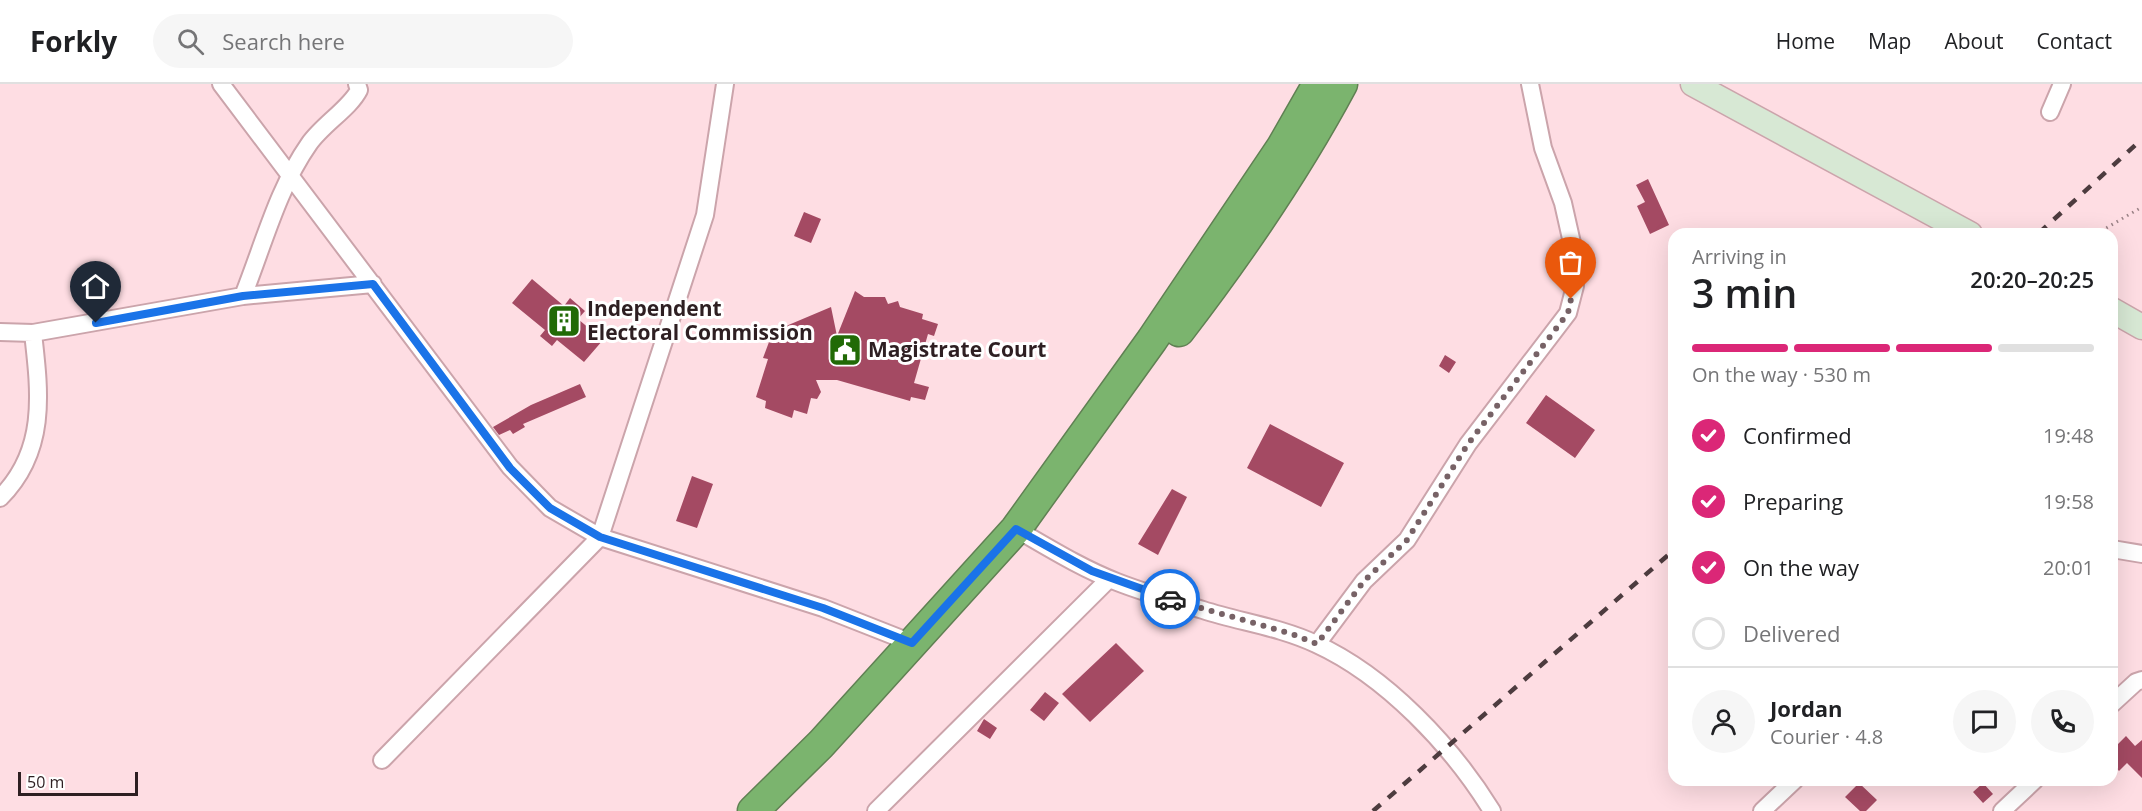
<!DOCTYPE html>
<html lang="en">
<head>
<meta charset="utf-8">
<style>
	:root { --surface:#fff; --page:#f6f6f6; --text:#202124; --muted:#757577; --line:#e0e0e0; --accent:#db2777 }
	body { margin:0; font-family:"Open Sans",sans-serif; background:var(--page); color:var(--text); height:100vh; display:flex; flex-direction:column; font-size:22px; white-space:nowrap }
	* { box-sizing:border-box; margin:0 }
	p { font-size:20px; color:var(--muted) }
	.icon { flex:none; width:33px; height:33px; fill:none; stroke:currentColor; stroke-width:2; stroke-linecap:round; stroke-linejoin:round }
	.map { position:relative; flex:1; overflow:hidden }
	.sheet { position:absolute; left:1668px; top:144px; width:450px; height:558px; display:flex; flex-direction:column; background:var(--surface); border-radius:18px; box-shadow:0 6px 24px #0002 }
	.sheet>* { flex:none }
	.scale { position:absolute; left:18px; bottom:15px; width:120px; box-sizing:border-box; padding-left:6px; border:3px solid #2e1f22; border-top:0; font-size:16px; line-height:21px; white-space:nowrap; color:#2e1f22; -webkit-text-stroke:4px #fff; paint-order:stroke }
	.pin { position:absolute; display:grid; place-items:center; width:51px; height:51px; color:#fff; margin:-62px -26px; border-radius:50% 50% 50% 0; rotate:-45deg; box-shadow:0 0 6px #0007 }
	.pin .icon { rotate:45deg }
	.courier { position:absolute; display:grid; place-items:center; width:60px; height:60px; margin:-30px; border:4px solid #1a73e8; border-radius:50%; background:#fff; color:#222; box-shadow:0 2px 8px #0007 }
	.head em { font-style:normal; font-weight:600 }
	.head div { display:flex; flex-direction:column-reverse }
	.head { display:flex; align-items:center; justify-content:space-between; height:102px; padding:0 24px }
	h1 { font-size:39px; font-weight:600; line-height:45px }
	.bar { display:grid; grid-template-columns:repeat(4,1fr); gap:9px 6px; align-content:center; height:72px; padding:0 24px }
	.bar i { height:8px; border-radius:4px; background:var(--line) }
	.bar .current { background:var(--accent) }
	.bar p { grid-column:span 4 }
	.line { display:flex; align-items:center; gap:15px; padding:0 24px; border-top:2px solid var(--line) }
	.line div { flex:1 }
	.round { display:grid; place-items:center; flex:none; width:63px; height:63px; border-radius:32px; background:var(--page) }
	ol { padding:0 24px; list-style:none }
	li { display:flex; align-items:center; gap:18px; height:66px }
	li p { margin-inline-start:auto }
	li .icon { padding:6px; border-radius:50%; background:var(--accent); color:#fff; stroke-width:4 }
	li:last-child { color:var(--muted) }
	li i { width:33px; height:33px; border:3px solid var(--line); border-radius:50% }
	header { display:flex; align-items:center; gap:36px; box-sizing:border-box; height:84px; padding:0 30px; background:var(--surface); border-bottom:2px solid var(--line) }
	header strong { font-size:28px }
	nav { display:flex; gap:33px; margin-inline-start:auto; font-size:21px }
	.search { width:420px; height:54px; background:var(--page); display:flex; align-items:center; gap:15px; box-sizing:border-box; padding:0 21px; border-radius:33px; color:var(--muted); font-size:22px }
	.map>svg:first-child { display:block }
	.building { fill:#a44a63 }
	.lines { fill:none; stroke-linecap:round; stroke-linejoin:round }
	.street-casing { stroke:#cba4ab; stroke-width:20 }
	.secondary-casing { stroke:#cba4ab; stroke-width:27 }
	.highway-casing { stroke:#608053; stroke-width:33 }
	.path { stroke:#9a8286; stroke-width:3; stroke-dasharray:1.5 4.5; stroke-linecap:butt }
	.street { stroke:#fff; stroke-width:16 }
	.secondary { stroke:#d7e8d4; stroke-width:24 }
	.highway { stroke:#7bb46e; stroke-width:30 }
	.rail { stroke:#4d3c3f; stroke-width:4.5; stroke-dasharray:10 10; stroke-linecap:butt }
	.done { stroke:#776266; stroke-width:6; stroke-dasharray:0 10.8 }
	.route { stroke:#1a73e8; stroke-width:8 }
	.labels { text-anchor:middle; stroke-width:6; stroke-linejoin:round; paint-order:stroke }
	.poi-label { font-size:21px; font-weight:bold; fill:#2e1f22; stroke:#fff; text-anchor:start }
</style>
</head>
<body>
<header>
<strong>Forkly</strong>
<div class="search"><svg class="icon" aria-label="search" viewBox="0 0 24 24"><circle cx="10" cy="10" r="6"/><path d="M15 15l6 6"/></svg>Search here</div>
<nav><a>Home</a><a>Map</a><a>About</a><a>Contact</a></nav>
</header>
<div class="map">
<svg width="2142" height="727" viewBox="0 0 2142 727">
	<rect width="100%" height="100%" fill="#fedde3"/>
	<path class="building" d="M1648,95L1669,141L1650,150L1637,122L1645,118L1636,101Z
		M804,128L821,135L811,159L794,152Z
		M532,195L564,222L570,214L585,227L578,235L603,256L584,278L557,256L552,262L540,252L545,246L512,219Z
		M855,207L864,213H885L888,220L898,217L900,223L923,230L922,235L938,240L934,252L928,250L914,299L929,303L925,316L911,313L910,317L837,296H816L821,308L817,315L811,314L807,330L794,326L792,334L765,324L766,317L756,313L768,275L763,274L769,258L790,251L786,242L831,223L837,252Z
		M1445,271L1456,278L1449,289L1439,282Z
		M580,300L586,313L523,340L525,343L513,350L510,346L499,351L493,343L531,321Z
		M1546,311L1595,346L1575,374L1526,339Z
		M1270,340L1344,379L1321,423L1247,384Z
		M692,392L713,400L697,444L676,437Z
		M1172,405L1187,413L1158,471L1138,460Z
		M1116,559L1144,587L1090,638L1062,610Z
		M1045,608L1059,619L1044,637L1030,626Z
		M984,635L997,644L990,655L977,647Z
		M2126,652L2135,662L2142,656V694L2127,679L2119,687L2112,679V666Z
		M1859,699L1877,716L1866,727H1860L1845,713Z
		M1983,699L1993,710L1983,719L1973,708Z"/>
	<g class="lines">
		<defs>
			<path id="street" d="M221,0L510,383L550,424L600,453L823,524L912,559
				M2050,28L2062,0
				M243,212C263,162 278,104 309,60C322,41 350,24 359,6L357,0
				M0,248L33,249L243,212L373,200
				M0,414C47,367 40,310 33,249
				M1016,445C1049,464 1081,484 1117,498C1145,509 1174,517 1203,526C1240,538 1280,543 1316,560C1386,592 1452,662 1492,727
				M2112,465L2142,470
				M1317,560L1364,497L1407,456L1468,360L1568,229L1575,202L1572,159L1563,119L1543,64L1530,0
				M2112,620L2136,598L2142,596
				M382,676L600,453L705,131L725,0
				M876,727L1109,495
				M1762,727L1795,696
				M2002,727L2035,696"/>
			<path id="secondary" d="M1693,0L1970,150
				M2112,226L2142,243"/>
			<path id="highway" d="M1179,247C1239,169 1296,86 1342,0
				M753,727L821,660L1016,445L1152,256L1282,63L1318,0"/>
		</defs>
		<use href="#street" class="street-casing"/>
		<use href="#secondary" class="secondary-casing"/>
		<use href="#highway" class="highway-casing"/>
		<path class="path" d="M2096,150L2142,123"/>
		<use href="#street" class="street"/>
		<use href="#secondary" class="secondary"/>
		<use href="#highway" class="highway"/>
		<path class="rail" d="M2039,149L2142,55
			M1373,727L1674,466"/>
	</g>
	<g class="lines">
		<path class="done" d="M1170,515L1292,550L1317,560L1364,497L1407,456L1468,360L1568,229L1571,215"/>
		<path class="route" d="M96,239L243,212L373,200L510,384L550,424L600,453L823,524L912,559L1016,445L1092,487L1170,515"/>
	</g>
	<defs>
		<symbol id="building-square" viewBox="-11 -11 22 22"><rect x="-9" y="-9" width="18" height="18" rx="4" fill="#216a06" stroke="#fff"/><path d="M-4-6H4V6H1V3H-1V6H-4ZM-2.5-4.3h1.7v1.8h-1.7ZM.8-4.3h1.7v1.8H.8ZM-2.5-1h1.7V.8h-1.7ZM.8-1h1.7V.8H.8Z" fill="#fff"/></symbol>
		<symbol id="civic-square" viewBox="-11 -11 22 22"><rect x="-9" y="-9" width="18" height="18" rx="4" fill="#216a06" stroke="#fff"/><path d="M-.6-6.5H3V-4.5H.6V-3L4-1V1h2V6H-6V1h2V-1L-.6-3ZM-1.2 2.5V6h2.4V2.5Z" fill="#fff"/></symbol>
	</defs>
	<g fill-rule="evenodd">
		<use href="#building-square" x="545" y="218" width="38" height="38"/>
		<use href="#civic-square" x="826" y="247" width="38" height="38"/>
	</g>
	<g class="labels">
		<g class="poi-label">
			<text x="587" y="232">Independent<tspan x="587" dy="24">Electoral Commission</tspan></text>
			<text x="868" y="273">Magistrate Court</text>
		</g>
	</g>
</svg>
<div class="scale">50 m</div>
<div class="pin" style="left:1571px;top:215px;background:#ea580c"><svg class="icon" aria-label="bag" viewBox="0 0 24 24"><path d="M5 8h14l-1 12H6zM9 8a3 3 0 0 1 6 0"/></svg></div>
<div class="pin" style="left:96px;top:239px;background:#1f2937"><svg class="icon" aria-label="home" viewBox="0 0 24 24"><path d="M3 11l9-7 9 7M6 9v11h12V9"/></svg></div>
<div class="courier" style="left:1170px;top:515px"><svg class="icon" aria-label="car" viewBox="0 0 24 24"><path d="M5 17H2v-5l4-1 3-4h7l3 4 3 1v5h-3M9 17h6M6 11h13"/><circle cx="7" cy="17" r="2"/><circle cx="17" cy="17" r="2"/></svg></div>
<section class="sheet">
<div class="head"><div><h1>3 min</h1><p>Arriving in</p></div><em>20:20–20:25</em></div>
<div class="bar"><i class="current"></i><i class="current"></i><i class="current"></i><i></i><p>On the way · 530 m</p></div>
<ol>
<li><svg class="icon" aria-label="check" viewBox="0 0 24 24"><path d="M5 12l5 5 9-10"/></svg>Confirmed<p>19:48</p></li>
<li><svg class="icon" aria-label="check" viewBox="0 0 24 24"><path d="M5 12l5 5 9-10"/></svg>Preparing<p>19:58</p></li>
<li><svg class="icon" aria-label="check" viewBox="0 0 24 24"><path d="M5 12l5 5 9-10"/></svg>On the way<p>20:01</p></li>
<li><i></i>Delivered</li>
</ol>
<div class="line" style="height:108px"><a class="round"><svg class="icon" aria-label="person" viewBox="0 0 24 24"><circle cx="12" cy="8" r="4"/><path d="M4 21q1-7 8-7t8 7"/></svg></a><div><b>Jordan</b><p>Courier · 4.8</p></div><a class="round"><svg class="icon" aria-label="chat" viewBox="0 0 24 24"><path d="M4 5h16v11H9l-5 4z"/></svg></a><a class="round"><svg class="icon" aria-label="phone" viewBox="0 0 24 24"><path d="M5 4h4l2 5-3 2q2 4 5 5l2-3 5 2v4C11 20 4 13 5 4z"/></svg></a></div>
</section>
</div>
</body>
</html>
